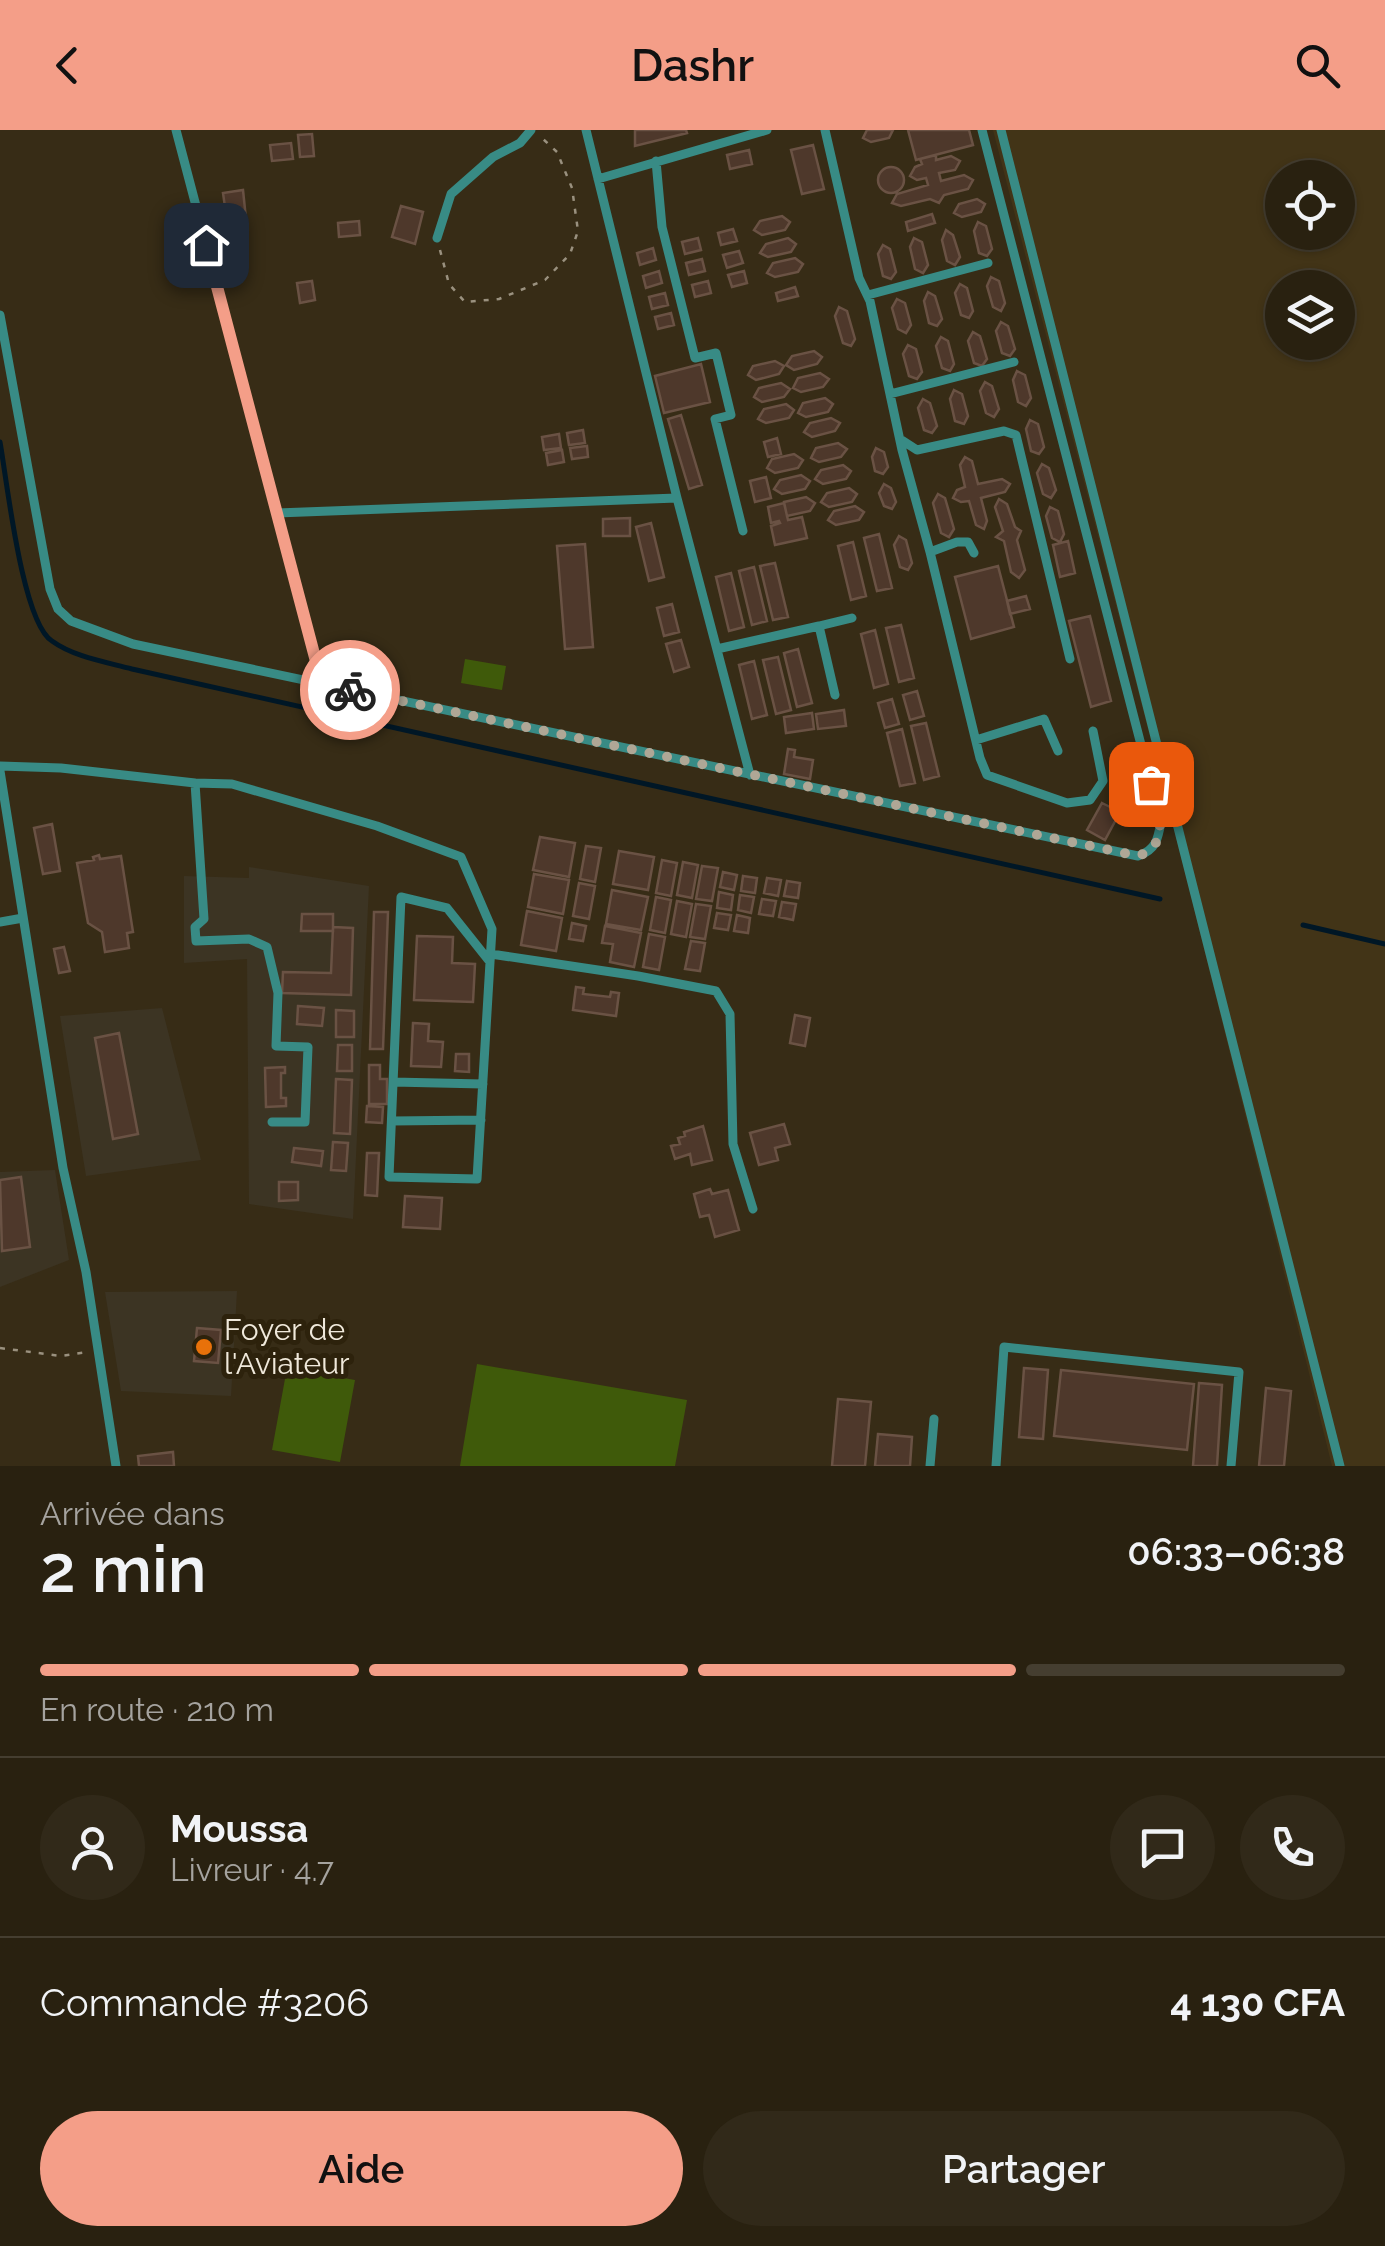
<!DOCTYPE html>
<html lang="fr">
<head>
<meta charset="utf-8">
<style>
	:root { --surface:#292110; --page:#312919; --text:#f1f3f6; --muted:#a5a39f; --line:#453e30; --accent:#f49e88 }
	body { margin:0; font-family:Raleway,sans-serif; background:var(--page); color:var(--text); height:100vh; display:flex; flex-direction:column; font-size:38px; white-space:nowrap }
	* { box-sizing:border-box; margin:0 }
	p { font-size:32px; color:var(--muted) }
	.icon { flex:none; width:55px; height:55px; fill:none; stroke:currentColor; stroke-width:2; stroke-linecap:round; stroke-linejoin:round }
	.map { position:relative; height:1336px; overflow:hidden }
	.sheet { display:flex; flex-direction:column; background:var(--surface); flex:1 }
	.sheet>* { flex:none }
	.tools { position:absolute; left:1265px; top:30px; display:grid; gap:20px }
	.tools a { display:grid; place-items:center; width:90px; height:90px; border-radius:50%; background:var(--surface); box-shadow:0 2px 8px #0004,0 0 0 2px var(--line); font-size:50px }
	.pin { position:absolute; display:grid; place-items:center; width:85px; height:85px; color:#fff; margin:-42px; border-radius:20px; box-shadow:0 5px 15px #0006 }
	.courier { position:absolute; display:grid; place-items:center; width:100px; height:100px; margin:-50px; border:8px solid #f49e88; border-radius:50%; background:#fff; color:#222; box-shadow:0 2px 12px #0007 }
	.overview em { font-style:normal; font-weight:600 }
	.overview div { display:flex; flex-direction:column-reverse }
	.overview { display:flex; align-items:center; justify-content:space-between; height:170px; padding:0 40px }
	h1 { font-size:65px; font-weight:600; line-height:75px }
	.bar { display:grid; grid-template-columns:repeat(4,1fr); gap:15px 10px; align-content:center; height:120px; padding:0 40px }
	.bar i { height:12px; border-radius:8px; background:var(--line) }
	.bar .active { background:var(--accent) }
	.bar p { grid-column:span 4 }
	.line { display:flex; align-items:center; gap:25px; padding:0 40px; border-top:2px solid var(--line) }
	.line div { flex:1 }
	.round { display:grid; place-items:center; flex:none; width:105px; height:105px; border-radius:52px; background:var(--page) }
	.cta { display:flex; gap:20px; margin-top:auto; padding:20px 40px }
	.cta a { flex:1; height:115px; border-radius:60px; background:var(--accent); color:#111; font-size:40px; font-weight:600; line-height:115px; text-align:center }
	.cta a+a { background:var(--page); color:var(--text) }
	header { display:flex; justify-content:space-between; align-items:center; height:130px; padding:0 40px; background:var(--accent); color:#111; font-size:45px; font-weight:600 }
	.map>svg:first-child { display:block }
	.commercial { fill:#3c3423 }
	.built { fill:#423417; fill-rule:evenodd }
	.green { fill:#3f5a0a }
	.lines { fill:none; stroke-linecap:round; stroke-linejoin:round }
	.stream { stroke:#001726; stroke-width:5 }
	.building { fill:#4e382b; stroke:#6a5244; stroke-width:2.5 }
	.path { stroke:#9a917f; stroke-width:2.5; stroke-dasharray:5 8; stroke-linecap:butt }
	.lane { stroke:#388b85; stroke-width:9 }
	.done { stroke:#afa796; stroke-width:10; stroke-dasharray:0 18 }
	.route { stroke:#f49e88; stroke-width:12 }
	.food-dot { fill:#e8710a; stroke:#2d220c; stroke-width:4 }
	.labels { text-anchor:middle; stroke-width:10; stroke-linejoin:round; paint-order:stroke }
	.poi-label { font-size:30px; fill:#f0e9db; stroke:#2d220c; text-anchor:start }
</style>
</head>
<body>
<header><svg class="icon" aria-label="back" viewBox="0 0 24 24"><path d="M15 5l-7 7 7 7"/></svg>Dashr<svg class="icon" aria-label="search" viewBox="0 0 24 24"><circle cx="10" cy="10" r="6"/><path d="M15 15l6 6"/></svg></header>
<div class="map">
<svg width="1385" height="1336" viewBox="0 0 1385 1336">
	<rect width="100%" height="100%" fill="#372c16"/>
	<path class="commercial" d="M249,737L369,756L353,1089L249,1074L247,829L184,833V746L249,748Z
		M162,878L201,1030L86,1046L60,886Z
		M55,1040L69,1130L0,1157V1042Z
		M237,1161L231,1266L121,1261L105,1162Z"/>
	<path class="built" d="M993,0H1385V1336H1332L1187,750ZM1282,48H1338V102H1282ZM1282,158H1338V212H1282Z"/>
	<path class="green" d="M465,529L506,536L502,560L461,553Z
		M477,1234L687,1270L675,1336H460Z
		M287,1238L355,1250L340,1332L272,1320Z"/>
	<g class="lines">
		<path class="stream" d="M0,312C7,351 22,492 52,511C74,527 106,532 132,539L1160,769
			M1303,795L1385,814"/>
	</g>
	<path class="building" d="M635,0H686L687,3L635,16Z
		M867,0H893L889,8L871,12L863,8Z
		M908,0H969L973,15L916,30Z
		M312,4L314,26L300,27L298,5Z
		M291,13L293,29L272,31L270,15Z
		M813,15L824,59L802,64L791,20Z
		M749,20L752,34L730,39L727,25Z
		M936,25V30L951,26L960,31L955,40L939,43L941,51L964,45L973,50L968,59L944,65L939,73L930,69L901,76L892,73L897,64L928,55L926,48L917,50L910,46L915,37L922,34L920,29Z
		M878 50a13 13 0 1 1 26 0a13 13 0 1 1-26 0Z
		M243,60L246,89L227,91L223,63Z
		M977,69L985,74L981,82L962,87L954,83L959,74Z
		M401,76L423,82L415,114L392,107Z
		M932,84L935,93L908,101L906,92Z
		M782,86L790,92L785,100L762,105L754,100L760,91Z
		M359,91L360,105L339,107L338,93Z
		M978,92L986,96L992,119L987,126L979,123L974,101Z
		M733,99L737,111L721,115L718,103Z
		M946,100L953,105L960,127L955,135L947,131L942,110Z
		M698,108L701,120L685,124L682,112Z
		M788,108L796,114L791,122L768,127L760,123L766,114Z
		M914,108L922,112L928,135L923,143L915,139L910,117Z
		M883,115L890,119L896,142L891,149L883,146L878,124Z
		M653,118L656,130L640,135L637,123Z
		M739,121L743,133L727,138L723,125Z
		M795,128L803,134L798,142L775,147L767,143L773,133Z
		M702,129L705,141L689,145L686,133Z
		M659,141L662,153L646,158L643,146Z
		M744,141L747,153L732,157L728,145Z
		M991,147L999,151L1005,173L1001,181L993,177L987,156Z
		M312,151L315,170L300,173L297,153Z
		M708,151L711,163L695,167L692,155Z
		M960,154L967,158L973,181L969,188L961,185L955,163Z
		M795,157L798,166L778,171L776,163Z
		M928,162L935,166L942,189L937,196L929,193L924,171Z
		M665,163L668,175L652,179L649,167Z
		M897,169L905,173L911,195L906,203L898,199L892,178Z
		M839,177L847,181L855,209L851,216L843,213L835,186Z
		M671,183L674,195L658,199L655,187Z
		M1001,192L1008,196L1015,219L1010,226L1002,223L996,201Z
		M973,202L980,206L987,229L982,236L974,233L968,211Z
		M941,207L948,211L954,234L950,241L942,238L936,216Z
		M908,215L916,219L922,242L917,249L909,246L903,224Z
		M814,221L822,227L817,234L794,240L786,235L792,226Z
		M775,231L784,236L779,244L756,250L748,245L753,236Z
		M701,234L710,272L664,283L655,246Z
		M1017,241L1025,245L1031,268L1026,276L1018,272L1013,250Z
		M820,243L829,249L823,257L801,262L793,258L798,248Z
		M985,252L992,256L999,279L994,287L986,283L980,261Z
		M781,253L790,259L784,267L762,272L754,267L759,258Z
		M954,260L962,264L968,286L964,294L955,291L950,269Z
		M825,268L833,274L828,282L806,287L798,283L803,273Z
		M923,269L930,273L937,296L932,303L924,300L918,278Z
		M786,274L794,280L789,288L766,293L758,289L764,279Z
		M681,285L702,355L689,359L668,289Z
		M831,288L840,293L835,301L812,307L804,302L810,293Z
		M1030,290L1038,294L1044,317L1039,324L1031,321L1026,299Z
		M583,300L585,313L569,315L567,303Z
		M559,304L561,318L544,320L542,307Z
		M777,308L781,324L768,327L764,312Z
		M838,313L847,319L841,327L819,332L811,328L816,318Z
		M587,316L588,327L572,329L570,318Z
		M876,318L884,322L888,337L883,344L875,341L872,327Z
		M562,320L564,332L548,335L546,323Z
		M794,324L803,330L798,338L775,343L767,338L772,329Z
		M965,327L972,331L978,354L1002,349L1010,354L1005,362L981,368L987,391L984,399L976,395L969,371L961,372L953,368L957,360L965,357L960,335Z
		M1042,334L1049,338L1056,360L1051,368L1043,364L1037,343Z
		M843,335L851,341L846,349L823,354L815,349L821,340Z
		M801,345L810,351L805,359L782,364L774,359L780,350Z
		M766,347L771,368L755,372L750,351Z
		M884,354L891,358L896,372L892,379L884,376L879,363Z
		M849,358L857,364L852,372L829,377L821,372L827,363Z
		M938,364L945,368L954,399L949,407L941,403L933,373Z
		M806,367L815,373L810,381L787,386L784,372Z
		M999,369L1007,374L1015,397L1021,401L1017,410L1025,440L1019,448L1011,442L1004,411L996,407L1003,401L995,377Z
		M784,373L788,390L802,387L807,408L775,415L771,396L780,393L779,391L771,393L768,377Z
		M855,376L864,382L859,390L836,395L828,390L834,381Z
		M1050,377L1058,381L1064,404L1060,412L1052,408L1046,386Z
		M630,388V406H603V389Z
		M651,393L664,447L649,451L636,397Z
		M879,404L892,458L877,461L864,408Z
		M899,406L906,410L912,433L908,440L900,437L894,415Z
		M1068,411L1075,443L1060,447L1053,415Z
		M853,412L866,466L851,470L838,416Z
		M585,414L593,517L565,519L557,416Z
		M775,433L788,487L773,490L760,436Z
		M998,436L1014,497L971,509L955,447Z
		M754,437L767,491L752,495L739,441Z
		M731,443L744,497L729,501L716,447Z
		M1026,466L1030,479L1010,484L1007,471Z
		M672,474L679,502L664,506L657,478Z
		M1090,486L1111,571L1091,577L1069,491Z
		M901,495L914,548L899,552L886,498Z
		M875,500L888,554L874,558L861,504Z
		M681,510L689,537L674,542L666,514Z
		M798,519L812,573L797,577L784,523Z
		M778,527L791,580L776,584L763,530Z
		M754,531L767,585L752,589L739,535Z
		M917,561L924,586L910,590L903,565Z
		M892,569L899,594L885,598L878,573Z
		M844,580L846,596L818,599L816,584Z
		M812,583L814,599L786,603L784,587Z
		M926,593L939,646L924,650L911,596Z
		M902,599L915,653L900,656L887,603Z
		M788,619L795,620L794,627L813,630L810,649L784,644Z
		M1102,673L1120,682L1105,710L1087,700Z
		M52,694L60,741L43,744L34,698Z
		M540,707L575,713L569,747L533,740Z
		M586,716L601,718L595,752L580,749Z
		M619,721L654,727L648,760L613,754Z
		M99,725L100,729L121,726L133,802L127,803L129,818L105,822L102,802L88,793L77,733L94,730L93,727Z
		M662,730L677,733L671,766L656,763Z
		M683,732L698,735L692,768L677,765Z
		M702,736L718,738L712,771L696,769Z
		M723,742L737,745L734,760L720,757Z
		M534,744L569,750L563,784L528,777Z
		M743,746L757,748L755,763L741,761Z
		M767,748L781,750L778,766L764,763Z
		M787,751L800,753L798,768L784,766Z
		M579,753L595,756L589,789L573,786Z
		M612,760L648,767L641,800L606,794Z
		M719,762L733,765L731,780L717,778Z
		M740,765L754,767L751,783L738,780Z
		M656,767L671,770L665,803L650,800Z
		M762,769L776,771L773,786L759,784Z
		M677,771L692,774L686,807L671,804Z
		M782,772L796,774L793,790L779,787Z
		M696,774L711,776L705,809L690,807Z
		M527,781L562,788L556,821L521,815Z
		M374,782H388L383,919H370Z
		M717,783L731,785L728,800L714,798Z
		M302,784H333V801H301Z
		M737,785L750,788L748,803L734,801Z
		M572,793L586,796L583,811L569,809Z
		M605,796L641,803L634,837L610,832L613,814L602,813Z
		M333,797L353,798L351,865L282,863L283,842L331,843Z
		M649,804L665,807L659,840L643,837Z
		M417,806L453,807L452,833L475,834L473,872L414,870Z
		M691,811L705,813L700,841L685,839Z
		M64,817L70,841L59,843L54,819Z
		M576,857L584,858L583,864L610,867L611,862L619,863L616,886L573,880Z
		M298,876L324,878L322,896L297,894Z
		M336,880L354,881V907H336Z
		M795,885L810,888L805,916L790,913Z
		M413,893L429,894L428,911L443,912L441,937L411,936Z
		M119,903L138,1004L113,1009L95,908Z
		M338,915H352V941H337Z
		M456,924H469V942L455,941Z
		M369,935H380V949H387V974H369Z
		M285,937V943H281V968H286V976L266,977L265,938Z
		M336,949L352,950L350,1004L334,1003Z
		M367,976L383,977L382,993L366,992Z
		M784,994L790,1014L775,1018L778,1030L759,1035L750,1003Z
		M703,996L712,1030L692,1035L690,1024L675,1029L671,1016L680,1014L678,1008L685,1006L684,1002Z
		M333,1012L348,1013L346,1041L331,1040Z
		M294,1018L323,1021L321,1036L292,1032Z
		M367,1023H379L377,1066L365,1065Z
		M21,1047L30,1117L2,1121L0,1050Z
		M279,1052H298V1070L279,1071Z
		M710,1059L712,1064L728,1060L739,1100L715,1107L709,1085L700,1087L694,1064Z
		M405,1066L442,1068L440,1099L403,1097Z
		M197,1198L221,1200L218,1233L194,1231Z
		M1024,1238L1048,1240L1043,1309L1019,1307Z
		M1061,1240L1194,1254L1187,1320L1054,1306Z
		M1199,1253L1222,1255L1217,1336H1193Z
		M1266,1258L1291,1261L1284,1336H1259Z
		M838,1269L871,1272L865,1336H832Z
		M878,1304L912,1307L910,1336H875Z
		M173,1322L174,1336H139L138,1326Z"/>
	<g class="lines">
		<path class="path" d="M440,120L449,154L465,172L499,169L545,150L570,124L578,101L572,58L557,22L542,8
			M0,1218L61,1226L88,1222"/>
		<path class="lane" d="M176,0L322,554
			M586,0L677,368L750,645
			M825,0L859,148L870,171L902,320L930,422L980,628L987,645L1067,673L1090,670L1103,651L1093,601
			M1001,0L1340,1336
			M656,31L662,97L695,228L716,223L731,285L715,289L743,401
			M598,49L767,0
			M437,108L451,64L493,27L520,13L531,0
			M868,165L988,133
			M0,185L50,459L58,479L71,491L133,514L1138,726C1156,720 1158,709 1161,692L982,0
			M890,264L1014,232
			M900,309L917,320L1004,301L1016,305L1070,529
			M277,383L677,368
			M930,422L957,412H968L974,423
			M819,496L852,488
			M717,519L819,496L835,565
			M976,610L1044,589L1058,621
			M0,636L61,638L195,653L204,789L195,797L196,811L249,809L267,817L278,863L276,916L308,917L305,992H272
			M0,641L63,1038L86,1142L116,1336
			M195,653L232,654L377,696L461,727L492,799L477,1049L389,1047L401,767L447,778L490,832
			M0,792L23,788
			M491,824L638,846L716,861L730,884L733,1014L753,1079
			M393,952L483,954
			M392,991L481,990
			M930,1336L934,1289
			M996,1336L1004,1217L1239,1242L1231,1336"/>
	</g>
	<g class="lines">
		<path class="done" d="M350,560L1138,726C1172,715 1158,679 1151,654"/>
		<path class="route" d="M206,115L322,554L350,560"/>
	</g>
	<circle class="food-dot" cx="204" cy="1217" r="10"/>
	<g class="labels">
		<g class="poi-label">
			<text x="224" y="1210">Foyer de<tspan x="224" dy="34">l'Aviateur</tspan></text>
		</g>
	</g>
</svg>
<div class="tools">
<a><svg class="icon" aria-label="locate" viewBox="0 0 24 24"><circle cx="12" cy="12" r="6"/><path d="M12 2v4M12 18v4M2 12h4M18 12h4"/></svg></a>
<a><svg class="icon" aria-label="layers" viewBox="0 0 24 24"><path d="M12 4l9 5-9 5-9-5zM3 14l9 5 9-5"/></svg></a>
</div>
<div class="pin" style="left:1151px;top:654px;background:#ea580c"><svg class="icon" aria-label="bag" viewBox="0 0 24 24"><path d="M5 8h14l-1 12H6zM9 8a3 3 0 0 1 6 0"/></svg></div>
<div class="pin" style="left:206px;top:115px;background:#1f2937"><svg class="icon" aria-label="home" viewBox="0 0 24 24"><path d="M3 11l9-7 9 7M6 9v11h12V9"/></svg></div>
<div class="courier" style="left:350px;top:560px"><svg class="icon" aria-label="bike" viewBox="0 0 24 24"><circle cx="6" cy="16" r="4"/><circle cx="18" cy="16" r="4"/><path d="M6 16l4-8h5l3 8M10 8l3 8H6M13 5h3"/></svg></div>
</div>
<section class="sheet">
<div class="overview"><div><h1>2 min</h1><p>Arrivée dans</p></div><em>06:33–06:38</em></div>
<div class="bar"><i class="active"></i><i class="active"></i><i class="active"></i><i></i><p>En route · 210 m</p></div>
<div class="line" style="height:180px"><a class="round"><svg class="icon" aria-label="person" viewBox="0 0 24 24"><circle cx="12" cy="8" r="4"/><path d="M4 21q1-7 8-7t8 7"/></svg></a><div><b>Moussa</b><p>Livreur · 4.7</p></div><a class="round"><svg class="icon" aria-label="chat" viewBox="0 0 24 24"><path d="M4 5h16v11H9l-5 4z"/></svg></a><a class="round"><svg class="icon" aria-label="phone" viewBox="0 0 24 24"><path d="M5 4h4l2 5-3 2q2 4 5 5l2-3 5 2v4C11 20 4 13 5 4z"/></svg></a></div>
<div class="line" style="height:130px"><div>Commande #3206</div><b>4 130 CFA</b></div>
<div class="cta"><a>Aide</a><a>Partager</a></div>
</section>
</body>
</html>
